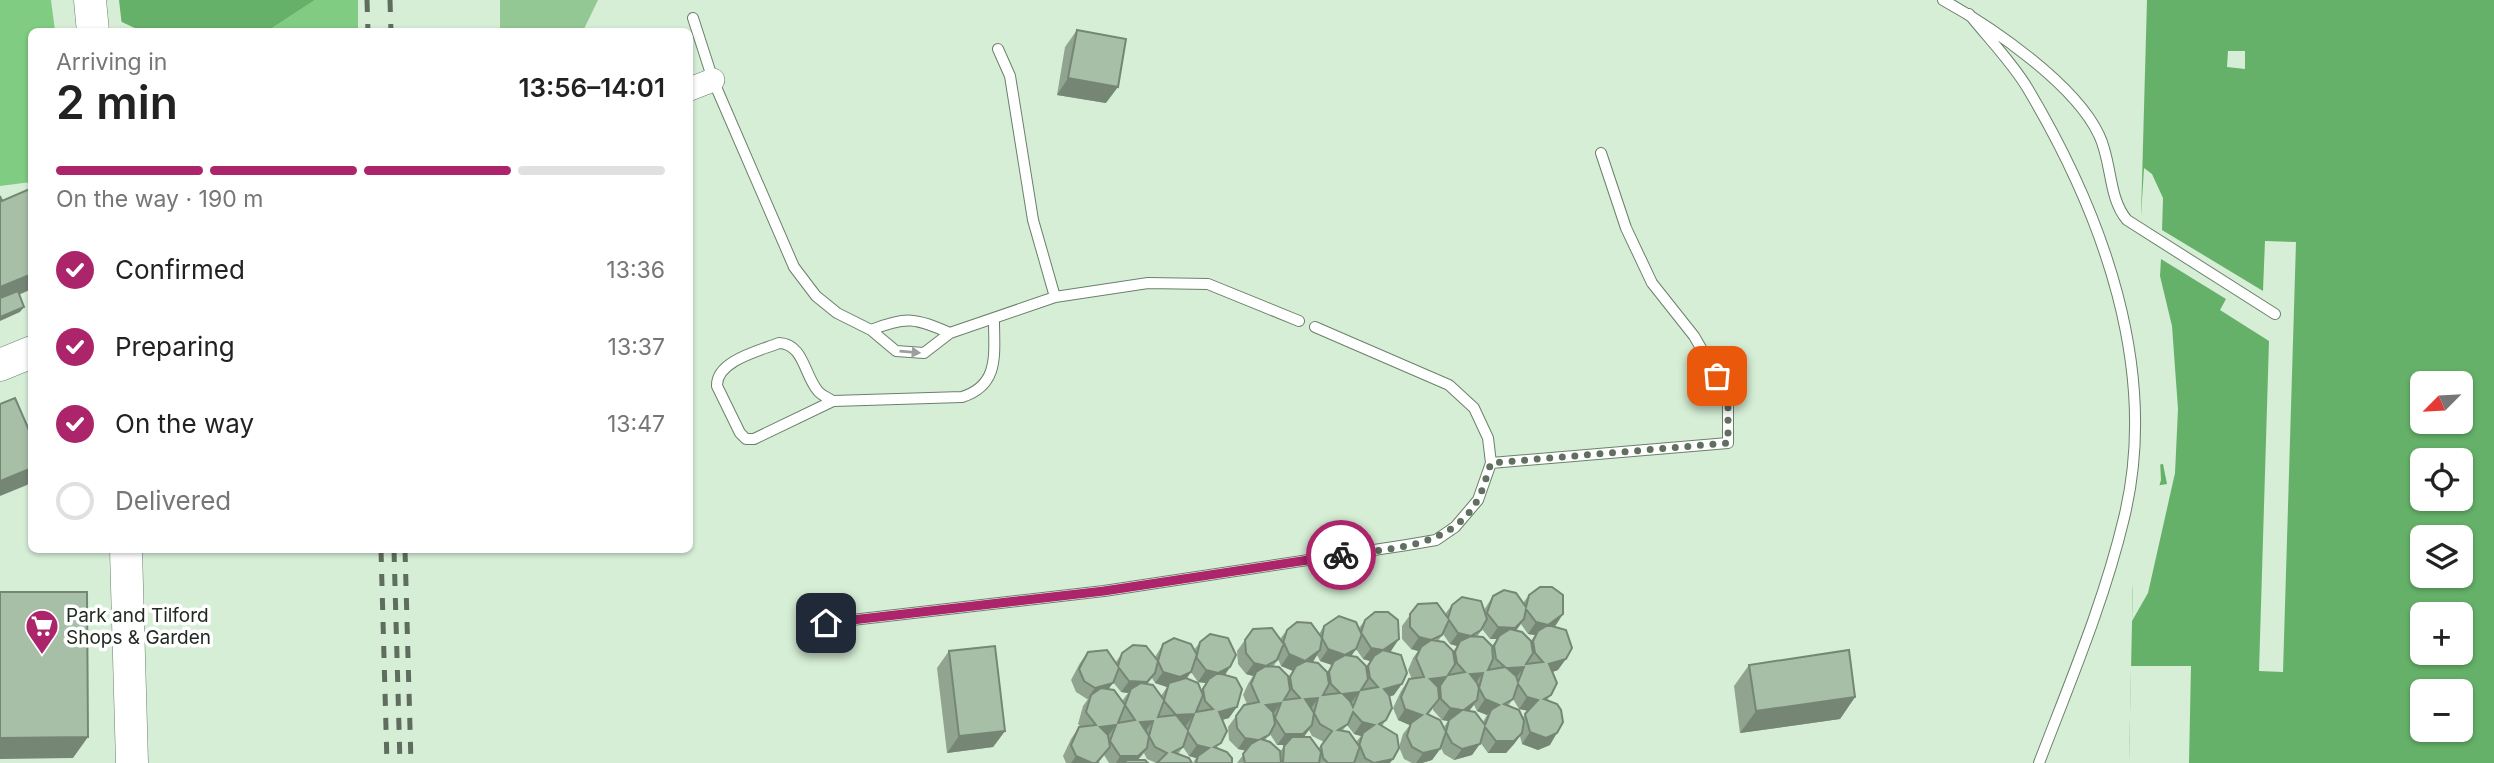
<!DOCTYPE html>
<html lang="en">
<head>
<meta charset="utf-8">
<style>
	:root { --surface:#fff; --page:#f2f2f2; --text:#222; --muted:#767676; --line:#e0e0e0; --accent:#ac256a }
	body { margin:0; font-family:Inter,sans-serif; background:var(--page); color:var(--text); height:100vh; display:flex; flex-direction:column; font-size:26px; white-space:nowrap }
	* { box-sizing:border-box; margin:0 }
	p { font-size:23px; color:var(--muted) }
	.icon { flex:none; width:38px; height:38px; fill:none; stroke:currentColor; stroke-width:2; stroke-linecap:round; stroke-linejoin:round }
	.map { position:relative; flex:1; overflow:hidden }
	.panel { position:absolute; left:28px; top:28px; width:665px; height:525px; display:flex; flex-direction:column; background:var(--surface); border-radius:10px; box-shadow:0 2px 5px #0004 }
	.panel>* { flex:none }
	.needle { width:46px; rotate:246deg }
	.controls { position:absolute; left:2410px; top:371px; display:grid; gap:14px }
	.controls a { display:grid; place-items:center; width:63px; height:63px; border-radius:10px; background:var(--surface); box-shadow:0 2px 5px #0004; font-size:35px }
	.pin { position:absolute; display:grid; place-items:center; width:60px; height:60px; color:#fff; margin:-30px; border-radius:14px; box-shadow:0 4px 10px #0006 }
	.courier { position:absolute; display:grid; place-items:center; width:70px; height:70px; margin:-35px; border:5px solid #ac256a; border-radius:50%; background:#fff; color:#222; box-shadow:0 2px 9px #0007 }
	.headline em { font-style:normal; font-weight:600 }
	.headline div { display:flex; flex-direction:column-reverse }
	.headline { display:flex; align-items:center; justify-content:space-between; height:119px; padding:0 28px }
	h1 { font-size:46px; font-weight:600; line-height:52px }
	.bar { display:grid; grid-template-columns:repeat(4,1fr); gap:10px 7px; align-content:center; height:84px; padding:0 28px }
	.bar i { height:9px; border-radius:5px; background:var(--line) }
	.bar .on { background:var(--accent) }
	.bar p { grid-column:span 4 }
	ol { padding:0 28px; list-style:none }
	li { display:flex; align-items:center; gap:21px; height:77px }
	li p { margin-inline-start:auto }
	li .icon { padding:7px; border-radius:50%; background:var(--accent); color:#fff; stroke-width:4 }
	li:last-child { color:var(--muted) }
	li i { width:38px; height:38px; border:4px solid var(--line); border-radius:50% }
	.map>svg:first-child { display:block }
	.green { fill:#93c794 }
	.forest { fill:#80cc83 }
	.water { fill:#65b169; fill-rule:evenodd }
	.pier { fill:#d6eed6 }
	.lines { fill:none; stroke-linecap:round; stroke-linejoin:round }
	.lane-casing { stroke:#6a806a; stroke-width:12 }
	.street-casing { stroke:#6a806a; stroke-width:24 }
	.secondary-casing { stroke:#6a806a; stroke-width:33 }
	.lane { stroke:#fff; stroke-width:10 }
	.street { stroke:#fff; stroke-width:23 }
	.secondary { stroke:#fff; stroke-width:32 }
	.rail { stroke:#5f6d5f; stroke-width:5; stroke-dasharray:12 12; stroke-linecap:butt }
	.wall { fill:#90a490; fill-rule:evenodd }
	.shaded-wall { fill:#758675 }
	.building { fill:#a7bfa7; stroke:#758675; stroke-width:2; fill-rule:evenodd }
	.oneway { fill:#9ca09c }
	.done { stroke:#616f61; stroke-width:7; stroke-dasharray:0 12.6 }
	.route { stroke:#ac256a; stroke-width:9 }
	.labels { text-anchor:middle; stroke-width:7; stroke-linejoin:round; paint-order:stroke }
	.poi-label { font-size:19px; fill:#222b22; stroke:#fff; text-anchor:start }
</style>
</head>
<body>
<div class="map">
<svg width="2494" height="763" viewBox="0 0 2494 763">
	<rect width="100%" height="100%" fill="#d6eed6"/>
	<path class="green" d="M500,0H598L583,31L500,32Z"/>
	<path class="forest" d="M0,0H51L55,31L32,32L31,182L0,186Z
		M315,0H358V31L266,32Z"/>
	<path class="water" d="M75,0H315L266,32L141,31Z
		M2147,0H2494V763H2129L2133,576L2161,480L2155,356L2141,217ZM2422,383H2460V422H2422ZM2422,460H2460V499H2422ZM2422,537H2460V576H2422ZM2422,614H2460V653H2422ZM2422,691H2460V730H2422Z"/>
	<path class="pier" d="M72,0H119L122,26L74,3Z
		M2228,51H2245V69L2227,67Z
		M2144,168L2152,174L2163,198L2162,230L2263,291L2265,241L2296,242L2283,672L2259,671L2269,341L2220,310L2226,299L2161,259L2160,276L2172,326L2178,409L2175,473L2148,593L2132,621L2133,588L2130,576L2155,486L2167,484L2163,464L2156,465L2151,357L2127,242L2138,214L2141,216Z
		M2131,666H2191L2189,763H2129Z"/>
	<g class="lines">
		<defs>
			<path id="lane" d="M1943,0C1992,27 2075,84 2099,135C2112,161 2108,198 2127,220L2275,314
				M1969,14C1988,38 2012,62 2028,89C2103,215 2160,370 2124,518C2104,602 2070,682 2039,763
				M693,18L713,80L794,267L816,296L837,313L871,330L896,351L924,353L950,333L1055,297L1148,283L1208,284L1299,321
				M998,49L1010,76L1033,220L1055,297
				M871,330C907,316 915,318 950,333
				M833,401L754,439H746L740,433L717,386C716,361 759,351 779,343C804,344 804,375 818,391C821,395 828,398 833,401L962,397C1000,385 994,354 994,320
				M1491,463L1728,443V395L1694,336L1652,283L1626,228L1601,153
				M826,623L1104,591L1407,545L1436,540L1455,527L1478,500L1491,463L1488,438L1474,408L1449,385L1315,327"/>
			<path id="street" d="M690,89L713,80"/>
			<path id="secondary" d="M90,0L93,32
				M0,365L32,352
				M126,550L132,763"/>
		</defs>
		<use href="#lane" class="lane-casing"/>
		<use href="#street" class="street-casing"/>
		<use href="#secondary" class="secondary-casing"/>
		<use href="#lane" class="lane"/>
		<use href="#street" class="street"/>
		<use href="#secondary" class="secondary"/>
		<path class="rail" d="M367,0L368,32
			M390,0L391,32
			M381,550L387,763
			M394,550L400,763
			M405,550L411,763"/>
	</g>
	<path class="wall" d="M1077,30L1106,103L1057,95L1065,47Z
		M1529,595L1556,625L1554,627L1558,670L1552,672L1551,695L1547,700L1550,745L1538,750L1522,744L1520,736L1514,744L1506,753H1488L1480,742L1472,755L1454,760L1444,754L1441,748L1432,760L1422,763H1412L1404,759L1399,747L1403,734L1410,725L1398,720L1393,708L1401,691L1409,679H1412L1408,670L1413,658L1418,651L1411,649L1402,639V626L1418,604L1445,614L1452,605L1484,610L1493,596L1523,603ZM1521,624L1528,634L1535,635L1531,641L1516,631ZM1482,629L1490,639H1497L1492,646L1477,637ZM1443,634L1450,644L1457,646L1453,652L1438,641ZM1513,699L1519,709L1528,711L1523,717L1508,706ZM1474,705L1477,711L1487,715L1483,722L1469,711ZM1433,708V710L1442,720L1448,721L1444,727L1428,715Z
		M1365,620L1391,651L1389,652L1394,695L1389,697L1386,720L1382,726L1390,763H1237L1246,751L1238,749L1229,740L1228,727L1244,705L1247,704L1243,695L1248,684L1253,676L1246,674L1238,664L1237,651L1245,640L1280,639L1287,630L1319,634L1324,626L1359,628ZM1356,649L1363,659L1370,661L1366,667L1351,656ZM1317,655L1320,661L1332,665L1327,672L1312,662ZM1278,659L1281,666L1293,671L1288,677L1273,667ZM1347,725L1354,734L1361,736L1356,742L1343,730ZM1309,730L1312,736L1324,742L1318,749L1303,737ZM1270,734L1277,745H1285L1280,752L1265,740Z
		M1200,642L1230,667L1225,675L1229,718L1222,720L1217,748L1232,763H1193L1196,758L1189,756L1183,747L1178,754L1192,763H1156L1147,759L1144,753L1138,760L1148,763H1109L1104,755L1098,763H1099H1066L1063,756L1071,739L1079,727H1081L1078,724L1083,706L1088,699H1087L1076,692L1071,680L1080,663L1088,652L1116,662L1122,653L1155,657L1163,644L1194,650ZM1191,672L1198,682L1206,683L1201,690L1187,678ZM1152,678L1155,683L1167,687L1161,696L1147,684ZM1113,682L1121,692L1128,693L1122,701L1108,689Z
		M949,651L1005,731L993,747L947,753L937,668Z
		M1749,665L1855,697L1840,719L1740,733L1734,686Z"/>
	<path class="shaded-wall" d="M1068,78L1118,87L1106,103L1057,95Z
		M32,274V289L0,303V287Z
		M24,307L20,312L0,321V317Z
		M32,468V479L27,485L0,496V481Z
		M1563,614L1556,625L1540,636L1548,625Z
		M1524,619L1516,630L1499,636L1497,639H1490L1498,627Z
		M1536,622L1548,625L1538,631L1535,635L1528,634Z
		M1458,633L1471,636L1460,641L1457,646L1450,644Z
		M1419,637L1431,640L1421,647L1418,651L1411,649Z
		M1399,639L1391,651L1375,662L1383,650Z
		M1371,648L1383,650L1374,656L1370,661L1363,659Z
		M1328,649H1356L1348,661H1334L1332,665L1320,661Z
		M1320,650L1313,662L1296,666L1293,671L1281,666L1289,654Z
		M1566,659L1558,670L1541,676L1549,664Z
		M1254,663L1266,666L1256,672L1253,676L1246,674Z
		M1230,667L1222,679L1218,673Z
		M1524,667L1516,678L1507,668Z
		M1206,670L1218,673L1209,679L1206,683L1198,682Z
		M1163,672H1191L1183,683H1169L1167,687L1155,683Z
		M1155,673L1147,684L1131,689L1128,693L1121,692L1129,681Z
		M1483,673L1475,684L1470,674Z
		M1446,677L1438,688L1430,679Z
		M1113,683L1105,694L1091,695L1087,699L1095,688Z
		M1402,684L1394,695L1376,701L1384,689Z
		M1359,692L1351,703L1343,694Z
		M1527,697L1538,700L1530,711L1519,709Z
		M1855,697L1840,719L1740,733L1756,711Z
		M1318,698L1310,710L1305,699Z
		M1485,699L1499,705L1491,710L1487,715L1477,711Z
		M1477,700L1469,711L1464,710Z
		M1281,703L1273,714L1266,705Z
		M1237,707L1229,718L1211,723L1219,712Z
		M1450,708L1462,710L1454,722L1442,720Z
		M1405,709L1422,715L1414,727L1398,720Z
		M1194,714L1186,726L1168,727L1176,715Z
		M1153,721L1145,732L1140,722Z
		M1362,722L1374,725L1361,736L1354,734Z
		M1116,725L1108,736L1100,727Z
		M1312,725L1304,737L1295,745H1277L1285,734Z
		M1005,731L993,747L947,753L959,736Z
		M1530,732L1557,733L1550,745L1538,750L1522,744Z
		M1522,733L1514,744L1506,753H1488L1496,741Z
		M88,737L73,758L0,759V738Z
		M1245,738L1258,740L1250,751L1238,749Z
		M1480,744L1472,755L1454,760L1462,749Z
		M1197,745L1209,748L1196,758L1189,756Z
		M1147,748L1135,763H1116L1120,756Z
		M1440,749L1432,760L1422,763H1416L1423,753Z
		M1076,756L1092,763H1071Z
		M1393,759L1390,763H1377Z"/>
	<path class="building" d="M1077,30L1126,39L1118,87L1068,78Z
		M32,188V274L0,287V196L2,201Z
		M18,291L24,307L0,317V298Z
		M15,398L32,437V468L0,481V404Z
		M1540,587H1552L1563,595V614L1548,625L1566,630L1572,648L1566,659L1549,664L1557,683L1551,695L1544,699L1557,704L1561,710L1563,722L1557,733L1546,738L1530,732L1525,714L1538,700L1527,697L1518,684L1513,699L1504,704L1519,710L1524,721L1522,733L1514,741H1496L1485,727L1480,744L1462,749L1452,743L1446,732L1440,749L1423,753L1412,747L1407,736L1411,723L1422,715L1405,709L1401,697L1409,679L1424,677L1416,658L1421,647L1431,640L1419,637L1410,627V614L1418,604L1437,603L1448,618L1452,605L1462,597L1481,601L1487,619L1481,630L1471,636L1483,637L1492,646L1493,659L1488,670L1505,667L1496,659L1494,646L1499,636L1510,629L1522,632L1531,641L1533,653L1526,664L1543,662L1535,653L1533,641L1538,631L1548,625L1536,622L1526,609L1524,619L1515,628L1498,627L1487,613L1493,596L1504,590L1516,593L1526,607L1529,595ZM1449,620L1458,633L1471,636L1460,641L1455,652L1457,663L1465,672L1448,675L1455,664L1453,651L1444,642L1431,640L1442,635ZM1524,667L1518,682L1516,676L1507,668ZM1483,673L1479,688L1477,683L1470,674ZM1446,677L1440,686L1441,699L1450,708L1462,710L1449,720L1446,732L1440,720L1427,714L1439,699L1438,687L1430,679ZM1479,688L1485,699L1499,705L1491,710L1485,725L1475,712L1464,710L1477,700Z
		M0,592H87L88,737L0,738Z
		M1375,612H1388L1398,620L1399,639L1383,650L1401,655L1407,673L1402,684L1384,689L1389,695L1392,708L1386,720L1379,724L1397,735L1399,748L1393,759L1374,763L1365,758L1360,746L1354,763H1328L1323,758L1321,746L1332,731L1320,724L1314,713L1312,725L1303,734H1285L1275,718L1281,703L1266,705L1273,712L1275,724L1269,735L1261,739L1270,742L1280,751L1281,763H1245L1243,754L1251,744L1258,740L1245,738L1237,728L1236,716L1244,705L1259,702L1251,684L1256,672L1266,666L1254,663L1246,653L1245,640L1253,629L1272,628L1283,643L1287,630L1297,622L1311,623L1322,638L1324,626L1339,616L1356,622L1361,633L1365,620ZM1362,634L1371,648L1383,650L1374,656L1368,666L1370,678L1378,687L1361,690L1368,679L1366,666L1357,657L1345,655L1334,661L1329,672L1331,684L1340,693L1323,695L1329,684L1327,672L1318,663L1306,661L1296,666L1290,677L1292,689L1300,698L1284,700L1290,690L1288,676L1279,667L1266,666L1277,660L1284,643L1289,654L1305,661L1320,650L1322,638L1328,649L1345,655L1356,649ZM1359,692L1353,707L1350,701L1343,694ZM1318,698L1314,713L1305,699ZM1353,712L1362,722L1374,725L1363,733L1359,746L1349,732L1338,730L1348,724Z
		M1210,634L1228,638L1236,655L1230,667L1218,673L1236,678L1242,689L1237,707L1219,712L1227,731L1221,743L1214,747L1227,752L1232,758V763H1196L1198,756L1209,748L1197,745L1188,732L1183,747L1173,752L1189,758L1192,763H1157L1167,753L1155,747L1149,736L1147,748L1138,756H1120L1110,741L1116,725L1100,727L1108,735L1110,747L1097,762L1099,763H1092L1076,756L1071,745L1079,727L1096,725L1086,712L1091,695L1101,688L1114,690L1125,705L1118,723L1135,720L1125,705L1131,689L1141,683L1153,685L1164,700L1169,683L1186,678L1198,683L1203,695L1196,712L1213,709L1205,701L1203,689L1209,679L1218,673L1206,670L1196,657L1191,672L1180,677L1163,672L1158,661L1155,673L1147,682L1129,681L1119,668L1113,683L1095,688L1084,681L1079,669L1088,652L1107,650L1118,666L1122,653L1133,645L1146,646L1158,661L1163,644L1174,638L1191,644L1197,655L1200,642ZM1164,701L1176,715L1158,717ZM1194,714L1188,730L1176,715ZM1153,721L1149,736L1140,722Z
		M995,646L1005,731L959,736L949,651Z
		M1849,650L1855,697L1756,711L1749,665Z
		M1292,737H1310L1321,752L1319,763H1283L1284,746Z
		M1127,760H1145L1148,763H1124Z"/>
	<defs><path id="oneway-solid" d="M-6-.8H1V-3.2L6.5 0L1 3.2V.8H-6Z" transform="scale(1.75)"/></defs>
	<use class="oneway" href="#oneway-solid" transform="translate(910 352) rotate(5)"/>
	<g class="lines">
		<path class="done" d="M1341,555C1390,548 1452,549 1478,499C1484,488 1487,474 1491,463L1728,443V396L1717,376"/>
		<path class="route" d="M826,623L1104,591L1341,555"/>
	</g>
	<defs>
		<symbol id="supermarket-pin" viewBox="-11 -11 22 30"><path d="M0 17L-7.5 6A9.5 9.5 0 1 1 7.5 6Z" fill="#ac256a" stroke="#fff"/><path d="M-6-5.5h2.5l.6 2H6L4.5 2H-2.5L-4.4-4H-6ZM-1.5 3.2a1.3 1.3 0 1 0 .1 0ZM3 3.2a1.3 1.3 0 1 0 .1 0Z" fill="#fff"/></symbol>
	</defs>
	<g fill-rule="evenodd">
		<use href="#supermarket-pin" x="23" y="607" width="38" height="52"/>
	</g>
	<g class="labels">
		<g class="poi-label">
			<text x="66" y="622">Park and Tilford<tspan x="66" dy="22">Shops &amp; Garden</tspan></text>
		</g>
	</g>
</svg>
<div class="controls">
<a><svg class="needle" viewBox="-14 -14 28 28"><path d="M0-13l5 13h-10z" fill="#e53935"/><path d="M0 13l5-13h-10z" fill="#767676"/></svg></a>
<a><svg class="icon" aria-label="locate" viewBox="0 0 24 24"><circle cx="12" cy="12" r="6"/><path d="M12 2v4M12 18v4M2 12h4M18 12h4"/></svg></a>
<a><svg class="icon" aria-label="layers" viewBox="0 0 24 24"><path d="M12 4l9 5-9 5-9-5zM3 14l9 5 9-5"/></svg></a>
<a>+</a>
<a>−</a>
</div>
<div class="pin" style="left:1717px;top:376px;background:#ea580c"><svg class="icon" aria-label="bag" viewBox="0 0 24 24"><path d="M5 8h14l-1 12H6zM9 8a3 3 0 0 1 6 0"/></svg></div>
<div class="pin" style="left:826px;top:623px;background:#1f2937"><svg class="icon" aria-label="home" viewBox="0 0 24 24"><path d="M3 11l9-7 9 7M6 9v11h12V9"/></svg></div>
<div class="courier" style="left:1341px;top:555px"><svg class="icon" aria-label="bike" viewBox="0 0 24 24"><circle cx="6" cy="16" r="4"/><circle cx="18" cy="16" r="4"/><path d="M6 16l4-8h5l3 8M10 8l3 8H6M13 5h3"/></svg></div>
<section class="panel">
<div class="headline"><div><h1>2 min</h1><p>Arriving in</p></div><em>13:56–14:01</em></div>
<div class="bar"><i class="on"></i><i class="on"></i><i class="on"></i><i></i><p>On the way · 190 m</p></div>
<ol>
<li><svg class="icon" aria-label="check" viewBox="0 0 24 24"><path d="M5 12l5 5 9-10"/></svg>Confirmed<p>13:36</p></li>
<li><svg class="icon" aria-label="check" viewBox="0 0 24 24"><path d="M5 12l5 5 9-10"/></svg>Preparing<p>13:37</p></li>
<li><svg class="icon" aria-label="check" viewBox="0 0 24 24"><path d="M5 12l5 5 9-10"/></svg>On the way<p>13:47</p></li>
<li><i></i>Delivered</li>
</ol>
</section>
</div>
</body>
</html>
